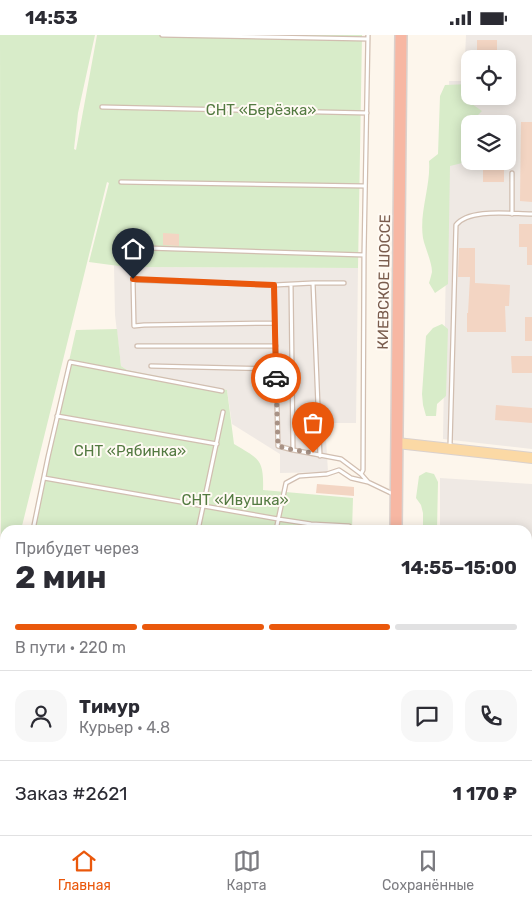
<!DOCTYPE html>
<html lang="ru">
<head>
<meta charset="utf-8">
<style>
	:root { --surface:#fff; --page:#f7f7f7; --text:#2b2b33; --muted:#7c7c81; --line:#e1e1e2; --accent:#ea580c }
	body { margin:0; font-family:Rubik,sans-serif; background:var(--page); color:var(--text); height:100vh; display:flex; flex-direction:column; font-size:19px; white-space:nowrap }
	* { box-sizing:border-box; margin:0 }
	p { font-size:16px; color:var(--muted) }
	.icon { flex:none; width:28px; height:28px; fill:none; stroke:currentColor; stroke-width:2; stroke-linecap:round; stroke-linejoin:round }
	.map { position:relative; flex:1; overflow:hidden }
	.details { position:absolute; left:0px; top:490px; width:532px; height:310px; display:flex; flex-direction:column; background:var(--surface); border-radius:15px 15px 0 0; box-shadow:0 2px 12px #0003 }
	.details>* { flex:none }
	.buttons { position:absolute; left:461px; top:15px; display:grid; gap:10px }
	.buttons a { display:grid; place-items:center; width:55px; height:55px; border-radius:10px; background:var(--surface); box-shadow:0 2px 12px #0003; font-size:25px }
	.pin { position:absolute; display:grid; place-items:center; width:42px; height:42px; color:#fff; margin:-51px -21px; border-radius:50% 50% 50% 0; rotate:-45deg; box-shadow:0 0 5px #0007 }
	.pin .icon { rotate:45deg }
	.courier { position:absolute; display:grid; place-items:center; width:50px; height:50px; margin:-25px; border:4px solid #ea580c; border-radius:50%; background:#fff; color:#222; box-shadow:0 1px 6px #0007 }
	.overview em { font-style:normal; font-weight:700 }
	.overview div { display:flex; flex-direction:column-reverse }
	.overview { display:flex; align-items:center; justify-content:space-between; height:85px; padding:0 15px }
	h1 { font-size:32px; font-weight:700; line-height:38px }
	.bar { display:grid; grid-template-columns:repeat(4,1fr); gap:8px 5px; align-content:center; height:60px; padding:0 15px }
	.bar i { height:6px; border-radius:4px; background:var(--line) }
	.bar .current { background:var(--accent) }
	.bar p { grid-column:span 4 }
	.line { display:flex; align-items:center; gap:12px; padding:0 15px; border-top:1px solid var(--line) }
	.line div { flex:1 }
	.round { display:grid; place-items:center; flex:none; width:52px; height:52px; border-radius:15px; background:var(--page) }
	.status { display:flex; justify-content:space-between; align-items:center; height:35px; padding:0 25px; background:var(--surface); direction:ltr }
	.status svg { height:14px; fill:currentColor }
	.tabs { display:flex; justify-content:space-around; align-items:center; height:70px; border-top:1px solid var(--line); background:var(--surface); font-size:14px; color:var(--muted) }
	.tabs a { display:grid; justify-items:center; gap:2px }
	.tabs .current { color:var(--accent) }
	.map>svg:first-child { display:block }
	.industrial { fill:#efe9e4; fill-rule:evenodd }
	.green { fill:#d8ecc9 }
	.building { fill:#f3d5c3 }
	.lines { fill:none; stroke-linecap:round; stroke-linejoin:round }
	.lane-casing { stroke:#d1beb0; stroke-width:5.5 }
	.street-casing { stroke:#d1beb0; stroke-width:9 }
	.primary-casing { stroke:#dad1cd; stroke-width:12 }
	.highway-casing { stroke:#dad1cd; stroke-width:14 }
	.lane { stroke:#fff; stroke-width:3 }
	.street { stroke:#fff; stroke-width:6 }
	.primary { stroke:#fbd9a5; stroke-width:10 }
	.highway { stroke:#f7b7a3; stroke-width:11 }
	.rail { stroke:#b9a8c9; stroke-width:2; stroke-dasharray:8 5; stroke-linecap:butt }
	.done { stroke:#a89285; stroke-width:5; stroke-dasharray:0 9 }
	.route { stroke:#ea580c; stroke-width:6 }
	.labels { text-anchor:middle; stroke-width:4; stroke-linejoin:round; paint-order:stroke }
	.park-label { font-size:15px; fill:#537a41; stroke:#fffaf3 }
	.street-label { font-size:15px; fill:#7a5c4d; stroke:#fffaf3 }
</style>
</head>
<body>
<div class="status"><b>14:53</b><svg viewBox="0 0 49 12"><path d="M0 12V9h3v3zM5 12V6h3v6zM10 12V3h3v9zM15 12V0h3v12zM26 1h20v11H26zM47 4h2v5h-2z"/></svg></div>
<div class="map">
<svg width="532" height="800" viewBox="0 0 532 800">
	<rect width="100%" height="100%" fill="#fdf6ec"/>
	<path class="industrial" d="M466,0H532V414L443,404L449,46H464ZM470,24H508V61H470ZM470,89H508V126H470Z
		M114,230L126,232L358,233L356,388H325L328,437L280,438V419L232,389L227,355L127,335L121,331L115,280Z
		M440,443L532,449V778L528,779V495H440Z
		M0,661L5,663V739L0,738Z"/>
	<path class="green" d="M0,0H95L78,78L74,114L76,115L97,0H362L358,233L126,232L89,227L109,148L107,147L21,495H5V560L1,577Z
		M470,49V61H475L472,69L482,76L474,84L473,89H470L469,117L462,128L450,131L448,249L435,258L429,248C430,245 431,241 432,237C432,227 425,213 423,203C419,177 431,151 429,126L438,119L440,61L445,50Z
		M442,289L448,294L446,361L437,369L436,381H426L423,370L422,359L426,301L433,293Z
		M117,294L121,331L127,335L227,355L234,409C259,424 264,424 263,455L353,463L352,495H31L76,295Z
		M426,437L434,439L438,447L437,495H423V478L421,470L416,463L419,441Z"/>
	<path class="building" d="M477,5H497V24H477Z
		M521,87H532V167L520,166Z
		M483,126H504V147H483Z
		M519,189H532V230H527V212H519Z
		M163,198L179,199V211L163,210Z
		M459,213H475V248L510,250L509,271H505L506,297H467V278H468L470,242H458Z
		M525,282H532V306H525Z
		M511,321H532V338H512Z
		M496,370L532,373V388L495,385Z
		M317,449L354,452V461L316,458Z"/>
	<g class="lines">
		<defs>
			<path id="lane" d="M162,0L368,4
				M102,72L367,78
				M121,147L365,151
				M512,179V138
				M116,212L364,220L368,0
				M313,248L320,421
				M274,250L278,411L293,415
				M291,250L293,415L341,424L361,439L368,447L393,459
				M275,288L144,290L134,291L133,245L274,250L313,248H344
				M137,311H276
				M151,331L276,334
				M57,381L217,409
				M450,411L456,190C469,173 511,179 532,179
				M361,439L363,435L364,220
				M44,443L278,484L311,489L349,491
				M33,495L48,422L70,327L222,356
				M198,495L223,377
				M276,495L286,448L299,441L327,439L339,435L351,443L368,447
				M0,700H2L0,708
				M528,701L532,702"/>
			<path id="street" d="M183,800L184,795
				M517,800L532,794"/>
			<path id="primary" d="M397,408L532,423"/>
			<path id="highway" d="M396,495L401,0
				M0,768L5,769
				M101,795L120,800
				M392,800V795"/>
		</defs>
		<use href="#lane" class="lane-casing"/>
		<use href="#street" class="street-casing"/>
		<use href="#primary" class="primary-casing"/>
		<use href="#highway" class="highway-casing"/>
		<use href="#lane" class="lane"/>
		<use href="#street" class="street"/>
		<use href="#primary" class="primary"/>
		<use href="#highway" class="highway"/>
		<path class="rail" d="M528,689L532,690"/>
	</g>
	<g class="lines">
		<path class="done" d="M276,343L278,411L294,415L313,418"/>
		<path class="route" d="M133,244L274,250L276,343"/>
	</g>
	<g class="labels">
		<g class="park-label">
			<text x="261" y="80">СНТ «Берёзка»</text>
			<text x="130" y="421">СНТ «Рябинка»</text>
			<text x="235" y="470">СНТ «Ивушка»</text>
		</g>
		<g class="street-label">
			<text transform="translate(384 247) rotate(-89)" y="5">КИЕВСКОЕ ШОССЕ</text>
		</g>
	</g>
</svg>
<div class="buttons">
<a><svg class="icon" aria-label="locate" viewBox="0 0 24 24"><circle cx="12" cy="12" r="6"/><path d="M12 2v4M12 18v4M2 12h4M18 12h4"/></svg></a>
<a><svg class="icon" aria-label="layers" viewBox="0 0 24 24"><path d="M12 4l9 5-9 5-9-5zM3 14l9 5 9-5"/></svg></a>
</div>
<div class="pin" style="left:313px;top:418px;background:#ea580c"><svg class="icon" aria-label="bag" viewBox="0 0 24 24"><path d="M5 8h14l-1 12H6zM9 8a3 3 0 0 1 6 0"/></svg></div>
<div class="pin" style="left:133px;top:244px;background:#1f2937"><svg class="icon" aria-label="home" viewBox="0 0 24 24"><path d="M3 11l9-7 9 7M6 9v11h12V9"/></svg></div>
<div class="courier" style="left:276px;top:343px"><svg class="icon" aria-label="car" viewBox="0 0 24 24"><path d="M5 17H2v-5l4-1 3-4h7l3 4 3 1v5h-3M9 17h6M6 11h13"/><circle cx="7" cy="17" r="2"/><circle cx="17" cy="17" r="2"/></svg></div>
<section class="details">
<div class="overview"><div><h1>2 мин</h1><p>Прибудет через</p></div><em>14:55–15:00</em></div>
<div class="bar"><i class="current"></i><i class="current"></i><i class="current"></i><i></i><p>В пути · 220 m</p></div>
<div class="line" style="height:90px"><a class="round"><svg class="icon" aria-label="person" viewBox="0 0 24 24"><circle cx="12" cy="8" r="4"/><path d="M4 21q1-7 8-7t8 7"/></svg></a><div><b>Тимур</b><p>Курьер · 4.8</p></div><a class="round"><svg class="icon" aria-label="chat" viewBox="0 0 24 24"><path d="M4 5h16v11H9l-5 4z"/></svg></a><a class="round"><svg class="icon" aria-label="phone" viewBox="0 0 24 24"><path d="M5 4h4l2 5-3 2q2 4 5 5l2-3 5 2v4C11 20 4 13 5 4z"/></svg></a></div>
<div class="line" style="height:65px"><div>Заказ #2621</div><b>1 170 ₽</b></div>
</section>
</div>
<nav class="tabs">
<a class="current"><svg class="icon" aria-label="home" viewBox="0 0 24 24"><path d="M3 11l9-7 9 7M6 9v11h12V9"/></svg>Главная</a>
<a><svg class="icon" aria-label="map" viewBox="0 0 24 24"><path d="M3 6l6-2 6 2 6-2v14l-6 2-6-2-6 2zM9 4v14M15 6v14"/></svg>Карта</a>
<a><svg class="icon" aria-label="saved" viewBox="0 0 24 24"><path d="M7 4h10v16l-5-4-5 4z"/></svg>Сохранённые</a>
</nav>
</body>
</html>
